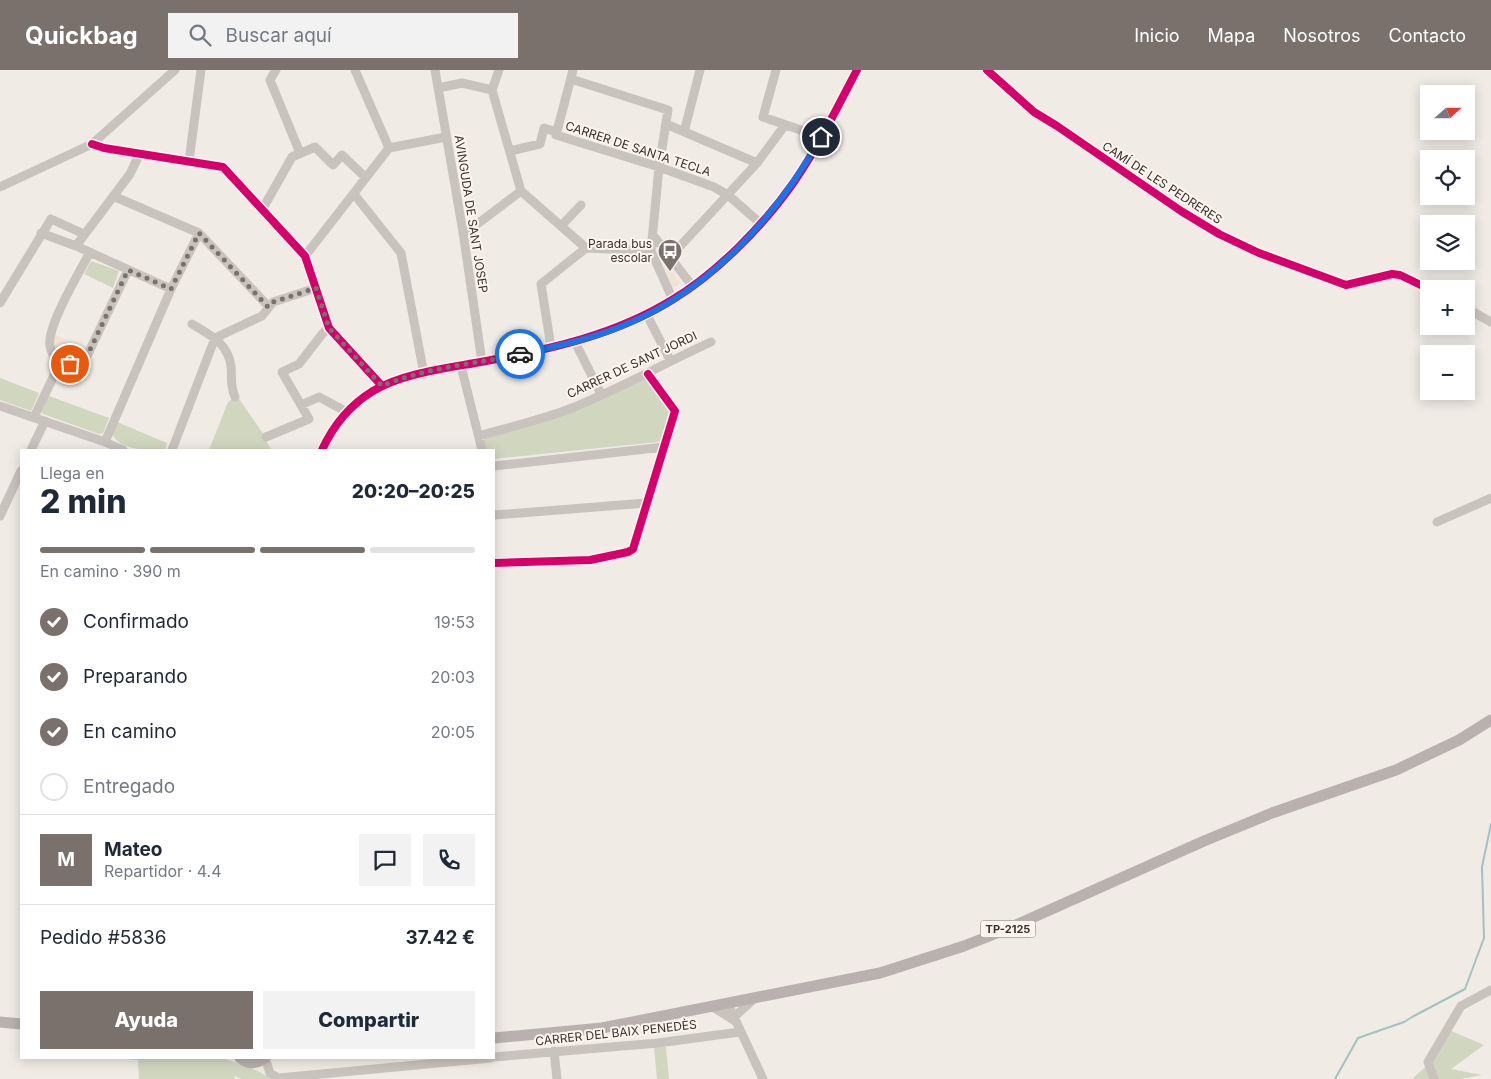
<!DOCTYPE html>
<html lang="es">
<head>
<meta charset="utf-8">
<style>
	:root { --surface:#fff; --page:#f2f2f3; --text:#1f2937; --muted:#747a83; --line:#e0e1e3; --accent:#7a716c }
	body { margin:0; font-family:Inter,sans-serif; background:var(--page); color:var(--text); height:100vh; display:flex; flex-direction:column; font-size:19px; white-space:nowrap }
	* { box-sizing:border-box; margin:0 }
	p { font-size:16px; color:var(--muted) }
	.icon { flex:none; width:28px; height:28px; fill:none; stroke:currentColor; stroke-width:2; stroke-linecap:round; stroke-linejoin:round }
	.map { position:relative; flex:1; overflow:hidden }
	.sheet { position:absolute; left:20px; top:379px; width:475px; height:610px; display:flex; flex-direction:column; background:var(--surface); border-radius:0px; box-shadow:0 2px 12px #0003 }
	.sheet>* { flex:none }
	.needle { width:32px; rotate:69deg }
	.buttons { position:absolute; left:1420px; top:15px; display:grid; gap:10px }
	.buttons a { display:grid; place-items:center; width:55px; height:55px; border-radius:0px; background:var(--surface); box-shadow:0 2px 12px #0003; font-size:25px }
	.pin { position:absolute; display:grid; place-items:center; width:42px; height:42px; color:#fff; margin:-21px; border:2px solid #fff; border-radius:50%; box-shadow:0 1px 5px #0007 }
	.courier { position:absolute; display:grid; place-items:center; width:50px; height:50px; margin:-25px; border:4px solid #1a73e8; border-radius:50%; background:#fff; color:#222; box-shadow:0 1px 6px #0007 }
	.overview em { font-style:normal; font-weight:800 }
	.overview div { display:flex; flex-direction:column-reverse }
	.overview { display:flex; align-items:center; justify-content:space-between; height:85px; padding:0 20px }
	h1 { font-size:32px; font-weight:800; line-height:38px }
	.bar { display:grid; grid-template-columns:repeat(4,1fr); gap:8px 5px; align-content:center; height:60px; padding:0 20px }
	.bar i { height:6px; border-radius:4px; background:var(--line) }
	.bar .active { background:var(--accent) }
	.bar p { grid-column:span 4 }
	.line { display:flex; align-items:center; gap:12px; padding:0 20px; border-top:1px solid var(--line) }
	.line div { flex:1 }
	.round { display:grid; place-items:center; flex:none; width:52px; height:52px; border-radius:0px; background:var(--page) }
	ol { padding:0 20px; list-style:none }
	li { display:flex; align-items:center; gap:15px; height:55px }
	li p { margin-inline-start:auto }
	li .icon { padding:5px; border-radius:50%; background:var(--accent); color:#fff; stroke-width:4 }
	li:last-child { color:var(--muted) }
	li i { width:28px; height:28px; border:2px solid var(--line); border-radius:50% }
	.button { display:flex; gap:10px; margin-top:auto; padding:10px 20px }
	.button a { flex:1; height:58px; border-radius:0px; background:var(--accent); color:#fff; font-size:20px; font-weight:800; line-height:58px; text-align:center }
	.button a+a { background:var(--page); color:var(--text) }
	header { display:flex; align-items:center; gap:30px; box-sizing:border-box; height:70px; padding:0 25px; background:var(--accent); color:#fff }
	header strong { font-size:24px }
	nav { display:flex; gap:28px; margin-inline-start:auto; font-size:18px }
	.search { width:350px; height:45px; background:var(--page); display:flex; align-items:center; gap:12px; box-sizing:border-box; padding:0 18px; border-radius:0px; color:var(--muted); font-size:19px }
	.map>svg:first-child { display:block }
	.green { fill:#d1d6bf }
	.plaza { fill:#eee3d5 }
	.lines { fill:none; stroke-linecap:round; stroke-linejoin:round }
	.stream { stroke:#a1c2c1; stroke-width:2 }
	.minor { stroke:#c9c3be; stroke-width:9 }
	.major { stroke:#b8b1ad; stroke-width:11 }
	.cycleway-casing { stroke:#fbf5ee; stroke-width:11 }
	.cycleway { stroke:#d6006c; stroke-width:8 }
	.done { stroke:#7a716c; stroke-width:5; stroke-dasharray:0 9 }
	.route { stroke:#1a73e8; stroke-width:6 }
	.labels { text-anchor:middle; stroke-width:4; stroke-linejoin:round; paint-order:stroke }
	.shield { fill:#fbf5ee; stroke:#756b66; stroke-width:1 }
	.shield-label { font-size:11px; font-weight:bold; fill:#3b302b }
	.street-label { font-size:12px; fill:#3b302b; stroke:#fbf5ee }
	.poi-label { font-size:12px; fill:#3b302b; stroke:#fbf5ee; text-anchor:end }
</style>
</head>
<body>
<header>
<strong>Quickbag</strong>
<div class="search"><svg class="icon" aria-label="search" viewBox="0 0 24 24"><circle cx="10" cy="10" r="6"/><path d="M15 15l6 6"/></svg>Buscar aquí</div>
<nav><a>Inicio</a><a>Mapa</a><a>Nosotros</a><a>Contacto</a></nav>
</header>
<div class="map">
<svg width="1491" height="1009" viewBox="0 0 1491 1009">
	<rect width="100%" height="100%" fill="#f0ebe5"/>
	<path class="green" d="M91,191L119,201L113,218L84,204Z
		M0,308L39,323L31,341L0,330Z
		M642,308L646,309L670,343L662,369L658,372L494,389V380H485L483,371L485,368Z
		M49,326L109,348L103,363L99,364L43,344L41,341Z
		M237,326L262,362L271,380H209L228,332Z
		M117,352L167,373L165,380C149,380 120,381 112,364Z
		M1451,961L1484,975L1451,999L1482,1005L1461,1009H1412L1431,992Z
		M654,977H666L669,1009H657Z
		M129,988H223L258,1001L271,1009H242L234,1006L235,1009H139L138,990L128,989Z"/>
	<path class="plaza" d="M658,182L680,212L677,216L672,217Z
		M54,264L84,279V284L77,288L65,289L58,287L53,280Z"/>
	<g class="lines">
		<path class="stream" d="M1335,1009L1358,968L1404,952L1412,947L1465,919L1484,868L1482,797L1491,754"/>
		<path class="minor" d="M276,0L270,10L300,83
			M355,0L389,78
			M435,0L463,162L482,292
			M573,0L556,65L659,97L714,117L728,125L760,153
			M776,0L763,47L821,67
			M987,0L1034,42L1057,56L1181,141L1219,164L1259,183L1346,215L1392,204L1400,205L1429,219
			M571,9L668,40L659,97L651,181L673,230
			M438,18L462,13L492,20
			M492,20L521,121L586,178L651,181
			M492,20L499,0
			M666,54L757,93
			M684,62L700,0
			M92,74L104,78L223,97L305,186L329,258L382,316
			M510,81L540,74L544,58L557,62
			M189,91L201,0
			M0,117L92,74L175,0
			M354,124L401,183L424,304
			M113,126L199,163L269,237
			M262,140L292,87L315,77L333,95L342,85L366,108
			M561,156L581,135
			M41,163L76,176L171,219
			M464,164L521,121
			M653,165L693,217
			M76,176L130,104L140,83
			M305,186L389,78L446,67
			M670,187L757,93L785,55
			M0,233L51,149L84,164
			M1466,238L1491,252
			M647,245L670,290
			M192,254C210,265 228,273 231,296C232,307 230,316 235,327
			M215,268L262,246L273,232L316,218
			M575,272L601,324
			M551,277L541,214L586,178
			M60,293C73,294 79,292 88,284L128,200
			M60,293C55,288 51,283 50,276C46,258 80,201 90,182
			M461,296L482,380
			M301,335L319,327L347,342
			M0,336L105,372L123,380
			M34,347L60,293
			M479,366C507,358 536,351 564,341C615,322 662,294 711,272
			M266,367L309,349L282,302L299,294L323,263L329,258
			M105,372L171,219L199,163
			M31,380L45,351
			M172,380L215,268
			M322,380C333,356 350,335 373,321C405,302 450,298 486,291C551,279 615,265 672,230C717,203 764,155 794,112C818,77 837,38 857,0
			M494,396L664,377
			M494,445L646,433
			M0,446L21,401
			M1437,452L1491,428
			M494,493L590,490L628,482L633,479L675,341L648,304
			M728,934L763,1009
			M713,937L735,951
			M734,947L754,929
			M554,981L557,1009
			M494,987L658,973L740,962
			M265,988L270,1003L280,1009
			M279,1008L491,988
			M1434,1009L1428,992L1461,936L1491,920"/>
		<path class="major" d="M0,952L21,954
			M494,968L602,958L880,903L964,876L1007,859L1204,771L1272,743L1396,700L1459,670L1491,650
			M240,988C249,995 256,994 265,988"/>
		<defs>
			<path id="cycleway" d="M987,0L1034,42L1057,56L1181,141L1219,164L1259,183L1346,215L1392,204L1400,205L1429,219
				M92,74L104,78L223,97L305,186L329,258L382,316
				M322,380C333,356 350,335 373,321C405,302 450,298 486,291C551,279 615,265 672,230C717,203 764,155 794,112C818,77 837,38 857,0
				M494,493L590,490L628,482L633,479L675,341L648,304"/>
		</defs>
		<use href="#cycleway" class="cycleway-casing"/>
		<use href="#cycleway" class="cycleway"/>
	</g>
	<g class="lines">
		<path class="done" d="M70,294L79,292L88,284L128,200L171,219L199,163L268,237L273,232L316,218L329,258L382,316C422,298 476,294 520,284"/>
		<path class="route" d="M520,284C559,276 597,268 634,251C713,216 780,142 821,67"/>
	</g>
	<defs>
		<symbol id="bus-pin" viewBox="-11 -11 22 30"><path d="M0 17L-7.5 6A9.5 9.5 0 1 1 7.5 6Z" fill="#7a716c" stroke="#fbf5ee"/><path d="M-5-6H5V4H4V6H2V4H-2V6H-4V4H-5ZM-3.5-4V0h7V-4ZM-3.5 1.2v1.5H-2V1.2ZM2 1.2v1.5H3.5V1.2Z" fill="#fff"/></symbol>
	</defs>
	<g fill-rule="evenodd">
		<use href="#bus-pin" x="656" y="167" width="28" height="38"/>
	</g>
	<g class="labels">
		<rect class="shield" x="980.5" y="850.5" width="55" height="17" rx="4"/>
		<g class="shield-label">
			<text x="1008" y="863">TP-2125</text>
		</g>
		<g class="street-label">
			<text transform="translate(638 79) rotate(18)" y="4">CARRER DE SANTA TECLA</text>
			<text transform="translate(1162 113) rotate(33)" y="4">CAMÍ DE LES PEDRERES</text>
			<text transform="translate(471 144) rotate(81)" y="4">AVINGUDA DE SANT JOSEP</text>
			<text transform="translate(632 295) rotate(-25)" y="4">CARRER DE SANT JORDI</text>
			<text transform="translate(616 963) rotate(-6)" y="4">CARRER DEL BAIX PENEDÈS</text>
		</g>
		<g class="poi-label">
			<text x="652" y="178">Parada bus<tspan x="652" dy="14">escolar</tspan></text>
		</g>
	</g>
</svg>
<div class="buttons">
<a><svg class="needle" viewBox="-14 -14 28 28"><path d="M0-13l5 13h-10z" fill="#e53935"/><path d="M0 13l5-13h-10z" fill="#747a83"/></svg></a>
<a><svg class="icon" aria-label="locate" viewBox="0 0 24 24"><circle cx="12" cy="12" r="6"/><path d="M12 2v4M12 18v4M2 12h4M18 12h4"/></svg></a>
<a><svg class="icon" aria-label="layers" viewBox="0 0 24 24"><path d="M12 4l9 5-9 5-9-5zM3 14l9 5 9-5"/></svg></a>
<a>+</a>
<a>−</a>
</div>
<div class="pin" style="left:70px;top:294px;background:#ea580c"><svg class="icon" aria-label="bag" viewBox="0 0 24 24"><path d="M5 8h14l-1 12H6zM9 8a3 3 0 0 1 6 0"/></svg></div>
<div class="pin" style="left:821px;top:67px;background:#1f2937"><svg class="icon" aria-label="home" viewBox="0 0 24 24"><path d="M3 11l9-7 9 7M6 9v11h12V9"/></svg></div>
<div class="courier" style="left:520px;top:284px"><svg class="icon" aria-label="car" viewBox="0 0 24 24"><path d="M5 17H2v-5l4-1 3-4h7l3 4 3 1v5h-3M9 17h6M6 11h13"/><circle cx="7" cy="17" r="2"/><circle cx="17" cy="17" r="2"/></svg></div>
<section class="sheet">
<div class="overview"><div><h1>2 min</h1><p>Llega en</p></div><em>20:20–20:25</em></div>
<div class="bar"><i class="active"></i><i class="active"></i><i class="active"></i><i></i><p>En camino · 390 m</p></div>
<ol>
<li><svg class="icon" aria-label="check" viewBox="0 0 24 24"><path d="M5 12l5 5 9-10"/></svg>Confirmado<p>19:53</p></li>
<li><svg class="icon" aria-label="check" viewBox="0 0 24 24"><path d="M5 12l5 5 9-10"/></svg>Preparando<p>20:03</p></li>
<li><svg class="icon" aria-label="check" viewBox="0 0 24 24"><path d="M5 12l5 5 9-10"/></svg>En camino<p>20:05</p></li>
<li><i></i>Entregado</li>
</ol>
<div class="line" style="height:90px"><b class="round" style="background:var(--accent);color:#fff">M</b><div><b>Mateo</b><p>Repartidor · 4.4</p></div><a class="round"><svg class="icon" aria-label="chat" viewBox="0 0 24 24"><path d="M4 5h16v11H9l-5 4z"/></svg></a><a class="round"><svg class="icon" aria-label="phone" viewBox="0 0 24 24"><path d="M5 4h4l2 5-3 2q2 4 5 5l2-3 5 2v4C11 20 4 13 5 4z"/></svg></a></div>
<div class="line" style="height:65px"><div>Pedido #5836</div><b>37.42 €</b></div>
<div class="button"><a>Ayuda</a><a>Compartir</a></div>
</section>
</div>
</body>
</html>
